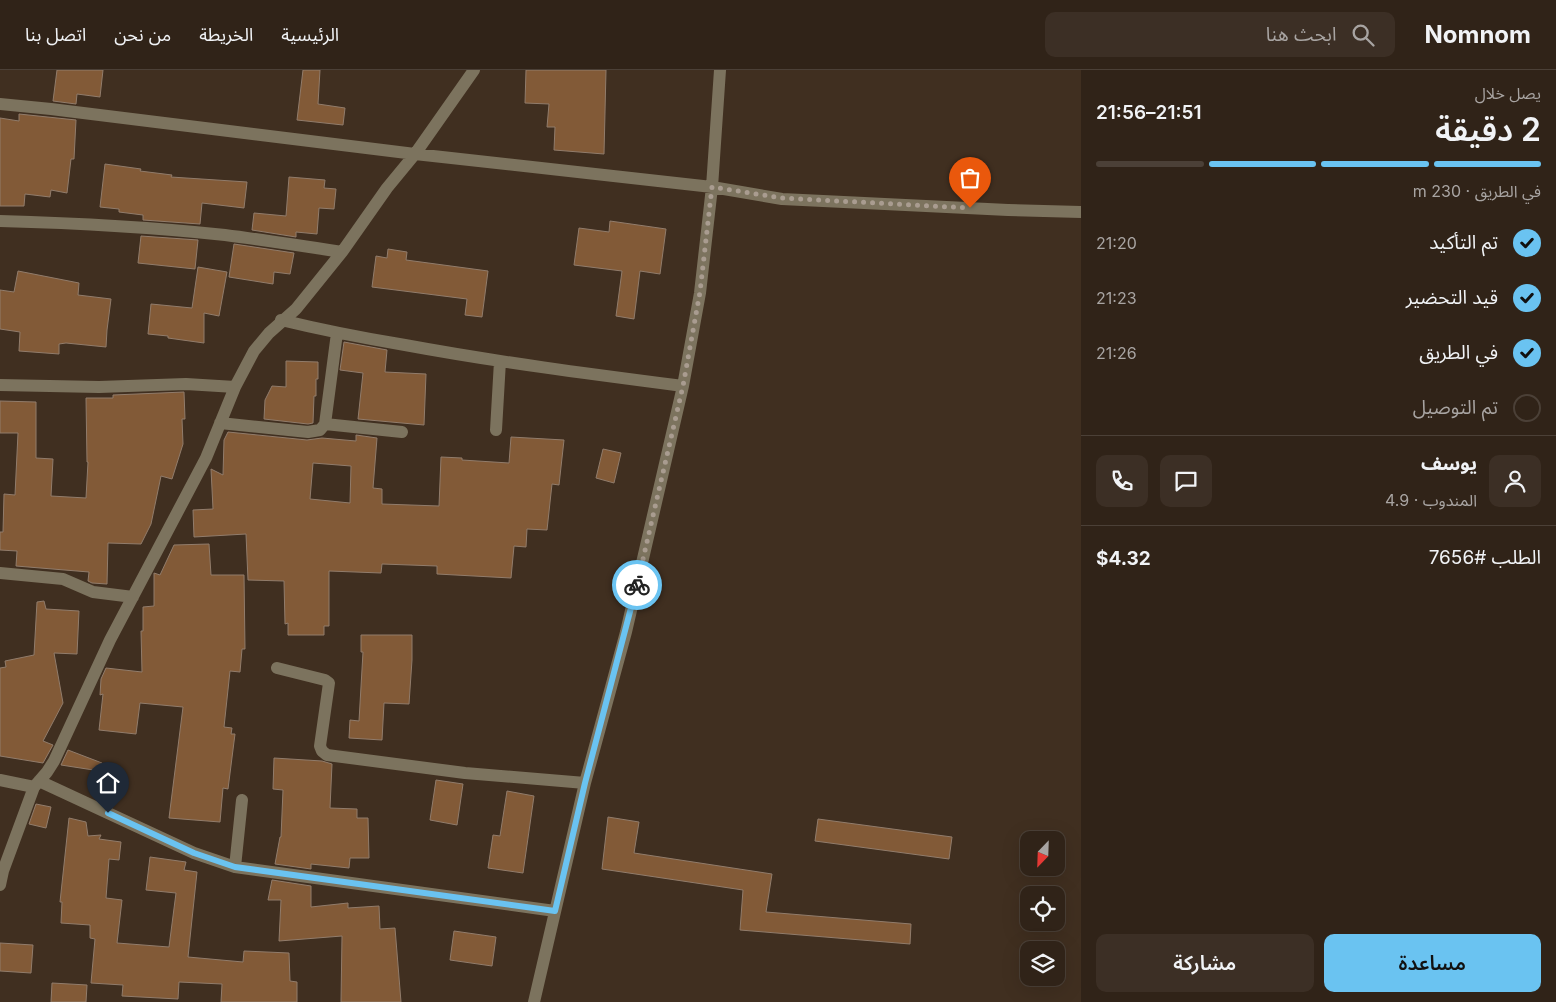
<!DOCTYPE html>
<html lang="ar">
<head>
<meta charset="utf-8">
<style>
	:root { --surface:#302318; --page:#3c2f25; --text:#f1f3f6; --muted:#a8a4a2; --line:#4b4037; --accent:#6ac3f1 }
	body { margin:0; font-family:Inter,"Noto Sans Arabic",sans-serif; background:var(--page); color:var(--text); direction:rtl; height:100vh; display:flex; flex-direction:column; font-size:19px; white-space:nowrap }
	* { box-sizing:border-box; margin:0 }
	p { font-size:16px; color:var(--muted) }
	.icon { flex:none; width:28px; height:28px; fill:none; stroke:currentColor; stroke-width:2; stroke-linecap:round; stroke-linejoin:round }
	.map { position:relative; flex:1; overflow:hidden; direction:ltr }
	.side { display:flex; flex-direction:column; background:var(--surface); width:475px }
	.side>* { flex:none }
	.needle { width:32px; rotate:203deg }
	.controls { position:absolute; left:1020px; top:761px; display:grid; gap:10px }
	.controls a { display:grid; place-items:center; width:45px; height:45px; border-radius:10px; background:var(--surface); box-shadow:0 5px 20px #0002,0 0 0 1px var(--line); font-size:25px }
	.pin { position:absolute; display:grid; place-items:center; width:42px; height:42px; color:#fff; margin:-51px -21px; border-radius:50% 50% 50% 0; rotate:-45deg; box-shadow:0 0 5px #0007 }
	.pin .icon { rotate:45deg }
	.courier { position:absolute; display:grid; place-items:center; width:50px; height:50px; margin:-25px; border:4px solid #6ac3f1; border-radius:50%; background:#fff; color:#222; box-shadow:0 1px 6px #0007 }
	.head em { font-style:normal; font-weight:600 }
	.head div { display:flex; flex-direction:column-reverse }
	.head { display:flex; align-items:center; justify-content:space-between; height:85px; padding:0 15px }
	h1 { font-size:32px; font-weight:600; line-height:38px }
	.bar { display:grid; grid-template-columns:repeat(4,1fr); gap:8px 5px; align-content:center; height:60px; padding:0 15px }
	.bar i { height:6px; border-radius:4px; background:var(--line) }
	.bar .current { background:var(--accent) }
	.bar p { grid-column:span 4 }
	.line { display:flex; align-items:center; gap:12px; padding:0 15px; border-top:1px solid var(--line) }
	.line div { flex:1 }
	.round { display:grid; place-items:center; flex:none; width:52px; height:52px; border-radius:10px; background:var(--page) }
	ol { padding:0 15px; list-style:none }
	li { display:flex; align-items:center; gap:15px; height:55px }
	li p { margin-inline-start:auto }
	li .icon { padding:5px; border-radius:50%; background:var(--accent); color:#111; stroke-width:4 }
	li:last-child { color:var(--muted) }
	li i { width:28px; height:28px; border:2px solid var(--line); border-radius:50% }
	.cta { display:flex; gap:10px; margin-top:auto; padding:10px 15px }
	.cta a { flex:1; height:58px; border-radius:10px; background:var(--accent); color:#111; font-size:20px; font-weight:600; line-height:58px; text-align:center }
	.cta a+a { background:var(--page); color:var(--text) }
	header { display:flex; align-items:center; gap:30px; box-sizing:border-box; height:70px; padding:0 25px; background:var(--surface); border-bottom:1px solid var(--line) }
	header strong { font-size:24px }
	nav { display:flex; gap:28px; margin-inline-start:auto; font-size:18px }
	.search { width:350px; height:45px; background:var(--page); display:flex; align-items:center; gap:12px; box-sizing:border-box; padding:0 18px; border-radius:10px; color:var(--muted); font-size:19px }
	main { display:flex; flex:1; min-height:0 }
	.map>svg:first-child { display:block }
	.building { fill:#825a37; stroke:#917c6b; fill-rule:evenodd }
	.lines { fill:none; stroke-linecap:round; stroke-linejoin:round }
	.minor { stroke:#7c735e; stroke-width:12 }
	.done { stroke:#a99c90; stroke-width:5; stroke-dasharray:0 9 }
	.route { stroke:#6ac3f1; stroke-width:6 }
</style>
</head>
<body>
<header>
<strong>Nomnom</strong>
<div class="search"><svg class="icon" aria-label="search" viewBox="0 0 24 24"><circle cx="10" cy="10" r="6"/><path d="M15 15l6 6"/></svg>ابحث هنا</div>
<nav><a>الرئيسية</a><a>الخريطة</a><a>من نحن</a><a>اتصل بنا</a></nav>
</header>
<main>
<section class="side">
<div class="head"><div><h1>2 دقيقة</h1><p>يصل خلال</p></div><em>21:51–21:56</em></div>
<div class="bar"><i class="current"></i><i class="current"></i><i class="current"></i><i></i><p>في الطريق · 230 m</p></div>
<ol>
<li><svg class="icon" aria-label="check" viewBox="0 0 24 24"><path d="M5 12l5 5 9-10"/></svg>تم التأكيد<p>21:20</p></li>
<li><svg class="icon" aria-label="check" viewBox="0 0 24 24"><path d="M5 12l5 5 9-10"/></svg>قيد التحضير<p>21:23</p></li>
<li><svg class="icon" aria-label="check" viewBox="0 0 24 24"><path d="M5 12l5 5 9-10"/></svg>في الطريق<p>21:26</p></li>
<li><i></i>تم التوصيل</li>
</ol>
<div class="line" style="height:90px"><a class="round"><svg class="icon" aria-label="person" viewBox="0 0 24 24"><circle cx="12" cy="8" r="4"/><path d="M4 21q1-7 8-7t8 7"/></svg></a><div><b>يوسف</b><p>المندوب · 4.9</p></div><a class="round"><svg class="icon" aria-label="chat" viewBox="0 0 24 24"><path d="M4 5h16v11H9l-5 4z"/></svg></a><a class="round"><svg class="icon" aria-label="phone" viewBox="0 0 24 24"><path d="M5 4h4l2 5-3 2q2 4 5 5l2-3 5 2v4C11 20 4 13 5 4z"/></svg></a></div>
<div class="line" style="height:65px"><div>الطلب #7656</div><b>$4.32</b></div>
<div class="cta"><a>مساعدة</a><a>مشاركة</a></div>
</section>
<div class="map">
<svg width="1081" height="932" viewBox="0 0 1081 932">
	<rect width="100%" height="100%" fill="#402f20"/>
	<path class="building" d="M57,0H103L100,27L77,24L76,34L53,31Z
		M303,0H320L318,34L345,38L343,55L297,50Z
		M526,0H606L604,84L554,80L555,57H547L549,34L525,33Z
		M19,44L76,50L74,89H71L67,123L51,120L50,127L25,124L24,136H0V48L19,51Z
		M105,94L141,99L140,101L172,105L171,107L247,112L244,138L202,133L200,154L143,150V145L119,142V139L100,137Z
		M289,107L325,110L324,118L336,119L334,139L319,138L317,164L296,162V167L252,160L254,143L286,146Z
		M610,151L666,159L660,204L640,201L634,249L616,246L622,201L574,195L579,158L609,162Z
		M141,166L198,170L195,199L138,193Z
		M234,174L294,183L290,204L274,202L273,214L229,207Z
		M388,179L407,182L406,190L488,201L482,247L465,245L467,229L372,217L376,186L387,188Z
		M198,197L227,202L219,246L204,243V273L168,268V266L148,264L151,234L192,238Z
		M18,201L79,213L78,225L111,229L107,260L106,277L66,273L59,274V284L19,281L20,262L0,259V220L14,222Z
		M344,272L387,280L385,302L426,304L424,355L358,349L363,303L340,300Z
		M286,291L318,292V309H316V326H314L313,353L308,354L264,349L265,330L272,316L286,317Z
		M184,322L185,349H182L183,374L172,409L161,406L151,454L141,474L108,473L107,514L92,513L88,511L89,502L16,496L17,481L0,480V462H3L4,424L15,425L18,363H0V331L36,332V388L53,389L51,426L86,428L88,392H87L86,328H113V325Z
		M228,362L307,370L322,368L356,371V365L377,368L373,418L382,419V434L439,436L441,387L462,388V390L509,393L511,367L564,370L559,415L552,414L547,460L527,459L526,477L514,476L511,508L437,504V496L382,494L381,503L329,501V556H324V565H288V553L285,554L284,511L248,510L246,464L194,467L193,440L213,439L211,399L223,405L224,370ZM313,393L351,396L350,433L310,429Z
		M603,379L621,383L614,413L596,408Z
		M209,474L211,505H244L245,579H242L240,602L230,601L224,657L232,658L231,664H235L228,719L223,718L220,752L169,748L183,637L140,633L136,664L99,660L103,624L100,625L101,609L106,598L142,602L141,561H143V537L154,536V503L160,505L174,475Z
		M44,531L46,539L79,541L77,584L54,583L63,633L43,671L53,675L43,693L0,686V598L6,597L5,591L34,585L37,532Z
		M361,565H412V590L409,634L384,633L382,670L349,668L350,650L359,651L363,582H361Z
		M68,680L102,693L100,701L61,695Z
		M274,688L322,691L332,694L330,738L357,739V748H368L369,788H350L349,798L311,794V799L275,794L280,767H281L283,720L273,719Z
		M436,710L463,714L457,755L430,750Z
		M507,721L534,726L523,803L488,798L493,765L500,766Z
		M36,734L51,737L46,758L29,754Z
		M608,747L639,752L634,783L772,804L766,842L911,854L910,874L740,860L743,820L602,799Z
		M69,748L86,752L88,766L101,765L99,769L121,772L119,790L109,789L106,828L122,830L117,873L169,877L176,823L146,820L150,787L186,792L184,800L197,802L188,887L243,892L244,881L289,883L290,911L297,912V932H221L222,914L179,912L178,929L122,926L123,915L91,913L95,869L90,868V855L61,853L62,832H60Z
		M818,749L952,767L949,789L815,771Z
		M272,810L311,816V837L348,833V838L379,836L380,859L395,858L401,932H341L342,866L279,871L281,830H268Z
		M454,861L496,867L492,896L450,890Z
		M0,873L33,875L31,903L0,901Z
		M52,913L87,915L86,932H51Z"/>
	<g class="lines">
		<path class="minor" d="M0,34L51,39L415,84L712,117L782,129L1008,140L1081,142
			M0,151C75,153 150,157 225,165C264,170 303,176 342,182
			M281,250C322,260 363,268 405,275C497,292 590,304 683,316
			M0,315L99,317L186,314L235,317
			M220,353L308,362L320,360L325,354L337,263
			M325,354L402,362
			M496,360L500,291
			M0,503L63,509L93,522L133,527
			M277,598L325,610L329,613L320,676L322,681L327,685L465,703L585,713
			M0,710L34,717
			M39,711L194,783L235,797L555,841
			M235,797L242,730
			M0,815L3,801L34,717L47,702L54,691L110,570L206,388L235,317L254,281L269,263L296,239L342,182L387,118L415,84L474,0
			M534,932L585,713L626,562L683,316L700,223L712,117L720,0"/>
	</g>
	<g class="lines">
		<path class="done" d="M637,515L683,316L700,222L712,117L782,128L970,138"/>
		<path class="route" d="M108,743L194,783L235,797L555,841L585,713L637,515"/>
	</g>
</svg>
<div class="controls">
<a><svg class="needle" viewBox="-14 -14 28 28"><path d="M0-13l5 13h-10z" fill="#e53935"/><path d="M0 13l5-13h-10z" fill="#a8a4a2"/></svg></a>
<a><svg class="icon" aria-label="locate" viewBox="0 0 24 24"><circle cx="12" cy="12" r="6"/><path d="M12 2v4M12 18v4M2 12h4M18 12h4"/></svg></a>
<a><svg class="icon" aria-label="layers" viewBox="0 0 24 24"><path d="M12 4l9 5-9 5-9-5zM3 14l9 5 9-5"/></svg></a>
</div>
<div class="pin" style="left:970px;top:138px;background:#ea580c"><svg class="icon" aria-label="bag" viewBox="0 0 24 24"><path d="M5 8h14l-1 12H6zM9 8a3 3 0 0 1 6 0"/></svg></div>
<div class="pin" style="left:108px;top:743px;background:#1f2937"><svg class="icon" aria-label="home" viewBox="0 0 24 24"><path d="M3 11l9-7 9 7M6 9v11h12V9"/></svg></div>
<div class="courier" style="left:637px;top:515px"><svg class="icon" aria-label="bike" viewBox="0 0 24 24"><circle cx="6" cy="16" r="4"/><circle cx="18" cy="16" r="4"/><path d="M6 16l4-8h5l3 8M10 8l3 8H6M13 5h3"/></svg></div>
</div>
</main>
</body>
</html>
